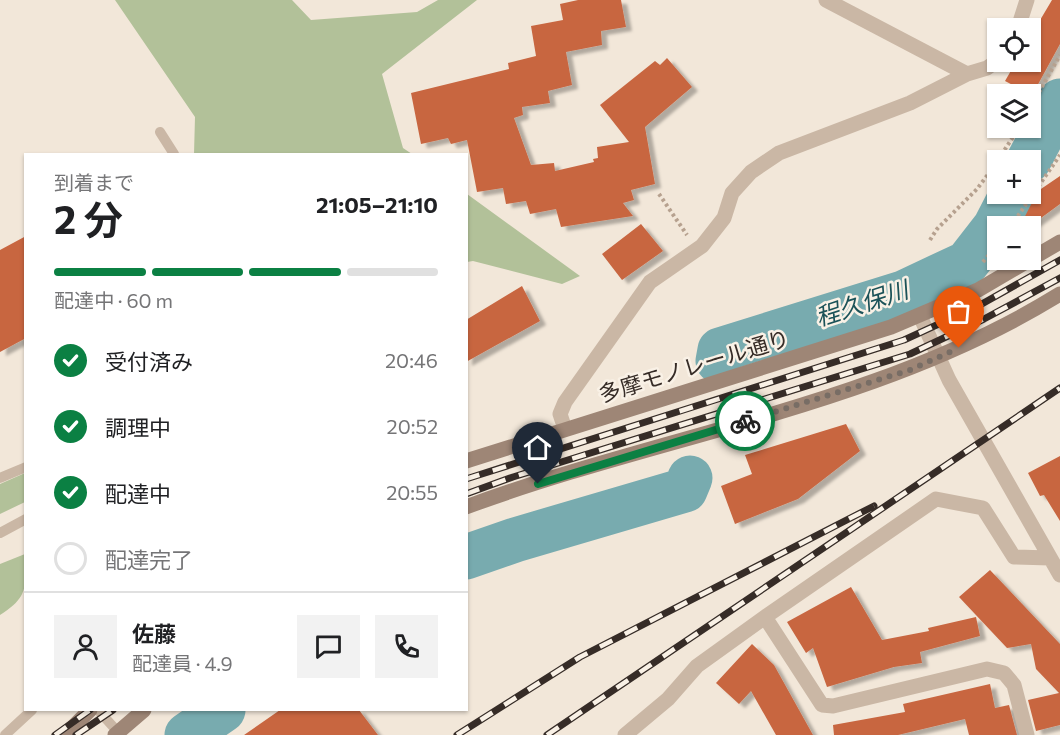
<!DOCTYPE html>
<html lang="ja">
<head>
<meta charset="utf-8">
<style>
	:root { --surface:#fff; --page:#f2f2f2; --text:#202124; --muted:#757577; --line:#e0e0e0; --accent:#0b8043 }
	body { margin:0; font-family:Commissioner,"Noto Sans JP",sans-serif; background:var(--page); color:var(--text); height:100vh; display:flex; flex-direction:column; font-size:22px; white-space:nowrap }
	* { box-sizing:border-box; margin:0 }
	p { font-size:20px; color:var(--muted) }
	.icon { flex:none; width:33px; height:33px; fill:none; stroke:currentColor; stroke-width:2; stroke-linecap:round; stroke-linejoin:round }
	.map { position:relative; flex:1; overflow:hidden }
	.drawer { position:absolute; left:24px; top:153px; width:444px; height:558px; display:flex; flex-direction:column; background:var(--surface); border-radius:0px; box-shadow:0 2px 4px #0004 }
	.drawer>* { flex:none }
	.fabs { position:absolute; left:987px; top:18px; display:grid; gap:12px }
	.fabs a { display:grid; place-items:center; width:54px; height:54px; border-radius:0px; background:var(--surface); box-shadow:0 2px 4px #0004; font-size:30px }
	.pin { position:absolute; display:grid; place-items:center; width:51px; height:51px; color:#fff; margin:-62px -26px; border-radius:50% 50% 50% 0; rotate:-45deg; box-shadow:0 0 6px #0007 }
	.pin .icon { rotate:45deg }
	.courier { position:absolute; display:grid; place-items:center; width:60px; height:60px; margin:-30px; border:4px solid #0b8043; border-radius:50%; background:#fff; color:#222; box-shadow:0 2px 8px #0007 }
	.headline em { font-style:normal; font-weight:700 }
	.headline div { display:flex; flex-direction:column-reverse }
	.headline { display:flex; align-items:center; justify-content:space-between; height:102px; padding:0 30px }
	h1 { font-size:39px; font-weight:700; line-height:45px }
	.bar { display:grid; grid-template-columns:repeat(4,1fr); gap:9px 6px; align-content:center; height:72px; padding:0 30px }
	.bar i { height:8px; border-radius:4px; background:var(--line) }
	.bar .on { background:var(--accent) }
	.bar p { grid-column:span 4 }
	.line { display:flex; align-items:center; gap:15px; padding:0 30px; border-top:2px solid var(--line) }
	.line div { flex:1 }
	.round { display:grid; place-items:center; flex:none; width:63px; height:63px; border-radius:0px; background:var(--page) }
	ol { padding:0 30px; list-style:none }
	li { display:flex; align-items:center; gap:18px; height:66px }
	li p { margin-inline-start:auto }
	li .icon { padding:6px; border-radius:50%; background:var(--accent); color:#fff; stroke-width:4 }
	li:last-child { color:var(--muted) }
	li i { width:33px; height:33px; border:3px solid var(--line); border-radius:50% }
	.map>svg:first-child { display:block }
	.green { fill:#b2c199 }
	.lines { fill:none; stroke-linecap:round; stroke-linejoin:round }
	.river { stroke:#78abaf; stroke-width:45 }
	.building { fill:#c86641; filter:url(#shadow) }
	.path { stroke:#b6a18f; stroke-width:4; stroke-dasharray:3 3; stroke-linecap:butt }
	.service { stroke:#cab7a5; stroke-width:10 }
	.minor { stroke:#cab7a5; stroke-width:15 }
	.secondary { stroke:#9e8676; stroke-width:15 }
	.rail-casing { stroke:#362c27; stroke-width:7 }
	.rail { stroke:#f9f1e6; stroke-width:4.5; stroke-dasharray:14; stroke-linecap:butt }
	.done { stroke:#786d65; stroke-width:6; stroke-dasharray:0 10.8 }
	.route { stroke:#0b8043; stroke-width:8 }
	.labels { text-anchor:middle; stroke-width:5; stroke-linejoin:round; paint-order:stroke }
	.street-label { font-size:22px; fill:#362c27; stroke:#f9f1e6 }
	.water-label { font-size:24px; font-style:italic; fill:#1b5258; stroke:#f9f1e6 }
</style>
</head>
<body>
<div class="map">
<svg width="1060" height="735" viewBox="0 0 1060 735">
	<defs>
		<filter id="shadow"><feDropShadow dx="6" dy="4" stdDeviation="1.5" flood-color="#0004"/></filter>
	</defs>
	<rect width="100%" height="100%" fill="#f2e7d9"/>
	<path class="green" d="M115,0H292L311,20L417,12L438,0H477L382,74L403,148L412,154H194L195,117Z
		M467,194L580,276L562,284L473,261L467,262Z
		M25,473V502L0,514V484Z
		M25,554C26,586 29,597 0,615V564Z"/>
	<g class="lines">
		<path class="river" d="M1029,160L1060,101
			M718,361L720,350L903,293L967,263L995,227L1012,194
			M466,557L515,540L685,490L690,478
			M187,735L223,710"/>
	</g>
	<path class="building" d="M578,0H621L626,27L601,31L602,45L566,52L572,85L548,91L550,103L522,107L523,115L514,118L531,165L554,163L555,171L594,162L593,159L598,158L597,147L629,142L600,105L655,61L660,65L667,58L692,87L645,127L655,184L631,190L634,200L623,203L633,216L561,227L556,209L530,214L526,201L506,204L503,188L477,192L467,140L451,144L448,138L421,144L411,93L509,69L508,63L536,56L531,26L563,20L560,4Z
		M1052,0H1060V44L1030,99V94L1005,81L1016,62H1030V37Z
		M1060,176V204L1030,226H1020L1038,191Z
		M641,224L663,251L622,280L602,254Z
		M26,236V338L0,352V250Z
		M522,286L540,321L466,362V320Z
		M846,424L860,451L798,499L735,524L721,486L752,474L745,455Z
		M1060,456V521L1044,495L1040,496L1028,473Z
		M990,570L1060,644V725L1036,731L1028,700L1059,693L1036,669L1031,644L1007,648L959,597Z
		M851,587L882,640L929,631L928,628L976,617L980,636L920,652L922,663L894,667L827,687L813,648L806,653L787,622Z
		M752,644L774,665L813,735H776L751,691L739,704L716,683Z
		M990,684L995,708L1009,705L1017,735H969L965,719L898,735H834L833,725L905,712L903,704Z
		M280,710H359L378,735H244Z"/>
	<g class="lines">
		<path class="path" d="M995,85L999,94
			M1030,108L1060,55
			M998,160L1019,128
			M659,194L687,235
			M1011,226L1060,155
			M930,240L937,229L977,189L998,161
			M983,262L998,244"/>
		<path class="service" d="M160,132L174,154
			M0,478L26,467
			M0,533L26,519
			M98,710L118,732
			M5,735L32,710"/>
		<path class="minor" d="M826,0L967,74
			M1018,28L1027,0
			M920,316L949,380L1060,575
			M565,429L560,414L565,402L650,282L702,246L724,218L732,193L751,172L779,153L910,103L967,74L987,68L998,60
			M765,617L822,705L833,706L987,669L1004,673L1014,685L1027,735
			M625,735L668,699L697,666L765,617L936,499L983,508L1014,557L1050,558"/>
		<path class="secondary" d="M466,461L891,327L978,290L1060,242
			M466,507C663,434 879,406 1060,294
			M65,735L90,710
			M115,735L144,710"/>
		<defs>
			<path id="rail" d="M466,479L904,340L980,305L1060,260
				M466,494L513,477L910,354L984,319L1060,278
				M55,735L90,710
				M76,735L113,710
				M457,735L580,657L874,506
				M547,735L1060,388"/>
		</defs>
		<use href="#rail" class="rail-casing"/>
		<use href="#rail" class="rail"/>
	</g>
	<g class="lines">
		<path class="done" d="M745,421L910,370L959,348"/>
		<path class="route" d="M538,484L745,421"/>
	</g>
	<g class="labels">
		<g class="street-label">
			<text transform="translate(694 366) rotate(-17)" y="8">多摩モノレール通り</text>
		</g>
		<g class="water-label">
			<text transform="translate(862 304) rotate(-18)" y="8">程久保川</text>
		</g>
	</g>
</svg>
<div class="fabs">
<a><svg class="icon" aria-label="locate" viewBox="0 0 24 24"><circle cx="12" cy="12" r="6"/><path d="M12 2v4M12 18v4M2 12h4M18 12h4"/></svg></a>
<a><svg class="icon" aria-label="layers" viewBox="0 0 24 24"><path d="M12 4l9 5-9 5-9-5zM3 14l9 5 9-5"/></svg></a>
<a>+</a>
<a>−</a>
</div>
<div class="pin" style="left:959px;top:348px;background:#ea580c"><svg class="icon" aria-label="bag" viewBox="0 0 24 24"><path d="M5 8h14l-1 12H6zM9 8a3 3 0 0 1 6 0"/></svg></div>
<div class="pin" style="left:538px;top:484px;background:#1f2937"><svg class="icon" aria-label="home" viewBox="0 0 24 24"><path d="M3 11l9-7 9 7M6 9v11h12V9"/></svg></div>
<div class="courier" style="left:745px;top:421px"><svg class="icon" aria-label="bike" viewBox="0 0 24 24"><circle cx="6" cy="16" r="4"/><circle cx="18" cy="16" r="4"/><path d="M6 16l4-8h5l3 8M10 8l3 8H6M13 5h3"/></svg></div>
<section class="drawer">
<div class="headline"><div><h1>2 分</h1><p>到着まで</p></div><em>21:05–21:10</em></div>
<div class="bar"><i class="on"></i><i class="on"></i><i class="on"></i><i></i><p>配達中 · 60 m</p></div>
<ol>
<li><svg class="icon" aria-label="check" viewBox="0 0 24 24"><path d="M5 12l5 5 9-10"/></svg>受付済み<p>20:46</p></li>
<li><svg class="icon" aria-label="check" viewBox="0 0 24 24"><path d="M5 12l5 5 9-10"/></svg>調理中<p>20:52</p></li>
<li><svg class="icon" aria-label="check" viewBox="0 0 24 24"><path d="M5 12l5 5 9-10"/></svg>配達中<p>20:55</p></li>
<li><i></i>配達完了</li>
</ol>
<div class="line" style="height:108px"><a class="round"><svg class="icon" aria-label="person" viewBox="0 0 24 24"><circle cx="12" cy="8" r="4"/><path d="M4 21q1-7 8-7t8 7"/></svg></a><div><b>佐藤</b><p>配達員 · 4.9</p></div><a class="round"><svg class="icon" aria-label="chat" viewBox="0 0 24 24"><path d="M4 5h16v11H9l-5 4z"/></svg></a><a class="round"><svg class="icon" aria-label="phone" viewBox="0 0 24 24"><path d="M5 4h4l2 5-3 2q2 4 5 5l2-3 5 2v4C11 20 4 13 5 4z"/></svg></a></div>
</section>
</div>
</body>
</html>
